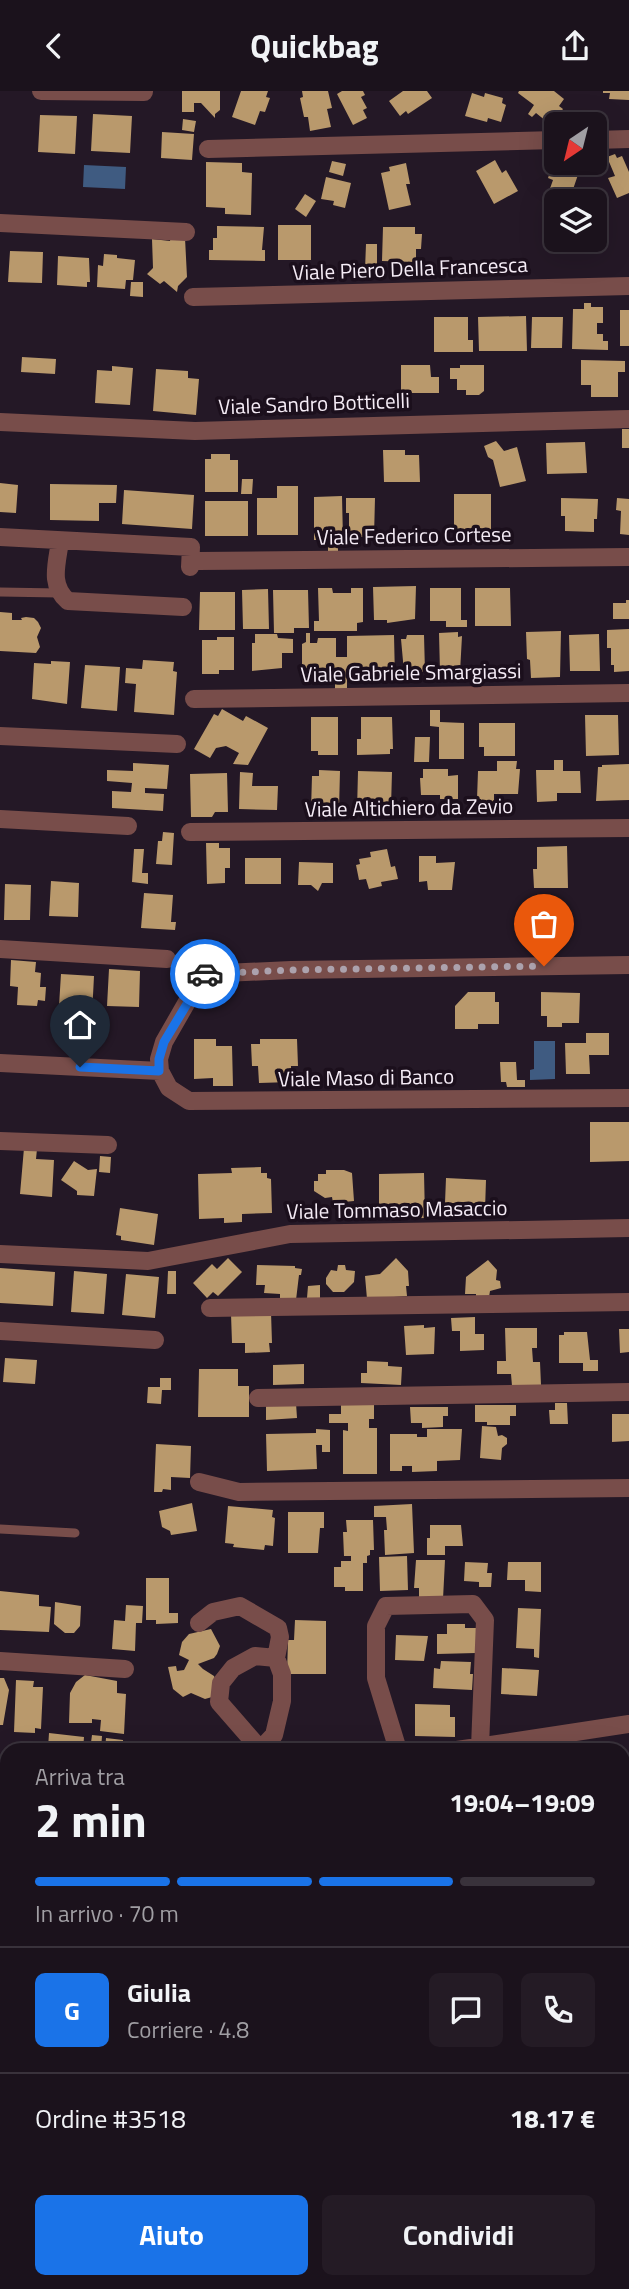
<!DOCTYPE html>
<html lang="it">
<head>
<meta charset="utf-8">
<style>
	:root { --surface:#1b121c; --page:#241b25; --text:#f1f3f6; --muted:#a09ea3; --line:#39323b; --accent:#1a73e8 }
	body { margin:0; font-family:"Titillium Web",sans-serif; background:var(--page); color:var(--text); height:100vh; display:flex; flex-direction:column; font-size:26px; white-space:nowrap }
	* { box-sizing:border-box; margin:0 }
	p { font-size:23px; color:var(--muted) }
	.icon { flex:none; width:38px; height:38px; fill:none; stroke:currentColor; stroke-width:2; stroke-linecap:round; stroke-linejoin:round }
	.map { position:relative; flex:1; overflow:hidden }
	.panel { position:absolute; left:0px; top:1652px; width:630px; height:546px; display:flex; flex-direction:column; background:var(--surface); border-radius:21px 21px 0 0; box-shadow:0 7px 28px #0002,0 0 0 2px var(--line) }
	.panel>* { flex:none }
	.needle { width:46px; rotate:215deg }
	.buttons { position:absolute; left:544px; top:21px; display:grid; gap:14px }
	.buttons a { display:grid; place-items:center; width:63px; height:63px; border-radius:10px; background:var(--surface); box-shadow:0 7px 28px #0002,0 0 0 2px var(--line); font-size:35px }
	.pin { position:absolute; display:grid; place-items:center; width:60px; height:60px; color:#fff; margin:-72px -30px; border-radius:50% 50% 50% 0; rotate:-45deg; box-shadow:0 0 7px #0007 }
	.pin .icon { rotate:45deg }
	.courier { position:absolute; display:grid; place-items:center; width:70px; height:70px; margin:-35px; border:5px solid #1a73e8; border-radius:50%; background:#fff; color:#222; box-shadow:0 2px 9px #0007 }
	.summary em { font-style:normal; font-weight:700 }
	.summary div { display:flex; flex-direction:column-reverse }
	.summary { display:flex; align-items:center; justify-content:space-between; height:119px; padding:0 35px }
	h1 { font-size:46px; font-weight:700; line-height:52px }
	.bar { display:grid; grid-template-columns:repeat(4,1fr); gap:10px 7px; align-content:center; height:84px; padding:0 35px }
	.bar i { height:9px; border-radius:5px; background:var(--line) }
	.bar .selected { background:var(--accent) }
	.bar p { grid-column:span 4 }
	.line { display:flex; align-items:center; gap:18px; padding:0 35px; border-top:2px solid var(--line) }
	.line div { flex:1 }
	.round { display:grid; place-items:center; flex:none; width:74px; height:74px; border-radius:10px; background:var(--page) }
	.primary-button { display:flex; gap:14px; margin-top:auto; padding:14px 35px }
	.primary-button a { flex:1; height:80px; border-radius:10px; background:var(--accent); color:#fff; font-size:28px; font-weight:700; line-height:80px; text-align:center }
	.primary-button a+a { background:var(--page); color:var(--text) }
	header { display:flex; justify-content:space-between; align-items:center; height:91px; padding:0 35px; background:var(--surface); font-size:32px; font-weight:700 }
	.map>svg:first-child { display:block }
	.water { fill:#3f5b81 }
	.building { fill:#b9996c }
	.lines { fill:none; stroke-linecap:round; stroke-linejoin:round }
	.service { stroke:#784d4a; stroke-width:9 }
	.minor { stroke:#784d4a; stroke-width:18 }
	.done { stroke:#aca2ad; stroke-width:7; stroke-dasharray:0 12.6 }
	.route { stroke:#1a73e8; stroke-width:9 }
	.labels { text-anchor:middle; stroke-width:7; stroke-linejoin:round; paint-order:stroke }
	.street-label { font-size:21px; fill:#f5ecf6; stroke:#1b0f1c }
</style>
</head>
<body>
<header><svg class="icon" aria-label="back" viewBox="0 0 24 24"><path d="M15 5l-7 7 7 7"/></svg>Quickbag<svg class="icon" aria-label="share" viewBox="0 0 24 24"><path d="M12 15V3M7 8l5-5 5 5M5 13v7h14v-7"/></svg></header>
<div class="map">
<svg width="629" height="2198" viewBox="0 0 629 2198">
	<rect width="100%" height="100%" fill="#241826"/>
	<path class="water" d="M84,74L126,76L125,98L83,96Z
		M534,950H555V988L530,989V979L534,978Z"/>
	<path class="building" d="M182,0H220V19L215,23V27L201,12H194V21H182Z
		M241,0H268L266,6L270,7L265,21L260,20L255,34L232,26Z
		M302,0H328L332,17L327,18L331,36L310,40L308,26H304L300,7L303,6Z
		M342,0H363L365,4L361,6L367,17L363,19L367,27L353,34L337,3Z
		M403,0H427L432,7L408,23L406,20L400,25L389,10Z
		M519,0H554L564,8L559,15L563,18L551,34L536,22L532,26L528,23L534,14L518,2Z
		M603,0H629V9L609,8L610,2H603Z
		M472,2L484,6L485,2L503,7L502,12L506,14L501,31L488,27L487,31L465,25Z
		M93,23L132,25L130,62L91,60Z
		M40,24L77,25L75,63L38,61Z
		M183,28L196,30L194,41L182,39Z
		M162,41L194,43L192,69L161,67Z
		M615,63L617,67L622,65L629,81V102L617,107L608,87L615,85L607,66Z
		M495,69L502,82L506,79L518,100L494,113L476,80Z
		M332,70L346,73L343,85L329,81Z
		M206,71L242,72V81L252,82L251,124L225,123V117L206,116Z
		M406,72L410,93H406L411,114L389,119L381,82L390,80L389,76Z
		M559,72H573L581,75L569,110L547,106L553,89L548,87L552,76L557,77Z
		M326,86L351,92L345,117L333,114L334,110L321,108Z
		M305,103L316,110L306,126L295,118Z
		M278,134H311V169H278Z
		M217,135L264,136L262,159H265V170L209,169V159H213V147H217Z
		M383,136H415V143H422L421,158H416V171L382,170Z
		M171,145L185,147L187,186L178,195L177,201L164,190L160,193L147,183L153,177L152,148L170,150Z
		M366,153H377V179H365Z
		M10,160L43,161L42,192L8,191Z
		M104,163L117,164V167L135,169L133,189H126L125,198L97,196L98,174L103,175Z
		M58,165L89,167L90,191H87V196L57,194Z
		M131,191H143V206L130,205Z
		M584,212H591V216H603V232H597V243H603V250H608V259L572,258L573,218H584Z
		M620,219H629V255H620Z
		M526,225L527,260H479L478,226Z
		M434,226H468V249H473V261H434Z
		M532,226H563L562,257H531Z
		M22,266L56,268L55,283L21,281Z
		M581,269L625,270V281H618V306H591V294H581Z
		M401,274H430L431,286H439V302H412L411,299H401Z
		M460,274H484V300L479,304H466V299H457V288H450V277H460Z
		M112,275L133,277L130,314L95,312L97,279L112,280Z
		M156,278L188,280V287L199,288L196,324L153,320Z
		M622,338H629V357H622Z
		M496,350L504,360L517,356L526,390L500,396L493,369L488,366L484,355Z
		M585,351L587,382L547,383L546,352Z
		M383,359H405V364H419L420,391H384Z
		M211,363H230V369H238V401H205V368H211Z
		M242,388H253L252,403H241Z
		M0,392L18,394L16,422L0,421Z
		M50,393L117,394L116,412H99V430L50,429Z
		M277,395H298V444H257V407H277Z
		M124,399L194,404L192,438L122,433Z
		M454,403H491V443H477V450H469L468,440H454Z
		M342,405L343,448H338V461H328V449H314V406Z
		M346,407H375L374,446H349V422H346Z
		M561,407L598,408L597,428H594V441L565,440V425H561Z
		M617,407L629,408V444L620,443L621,420L616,419Z
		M205,410H248V445H205Z
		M416,495L415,528L387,532V529H374L373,496Z
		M318,497H332L333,502H351V497H363V531L357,532V540H314V530H319Z
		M430,497H461V529H467V536H446V530H430Z
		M475,497H510L511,535H475Z
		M268,498L269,538H243L242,499Z
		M273,499H308L309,537H294V542H274Z
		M200,501H235V539H199Z
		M626,509H629V528H613V512H626Z
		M0,521L12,522V529H22L21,527L26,526L34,527L38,531L41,537L37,546L40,556L36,562L0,560Z
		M629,538V580L614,581V574H611V557H607V539Z
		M561,540L560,586L531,587L530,569L527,568L526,541Z
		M458,541V546L462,545L460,581H440L439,542Z
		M306,542H310V552H317L318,547H336V566H347V545L394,544L395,588L375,589L370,585L364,588L353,587L347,583V601H335V589H316V585H302V553L306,551Z
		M255,543H277L278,547L293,548V562H282V577L252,580V552H255Z
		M599,543L600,580H570L569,544Z
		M407,544H424L425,581H404L401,548H406Z
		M217,546H234V579H219V583H202V549H217Z
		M143,569L174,571L173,580L177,581L174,624L134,621L136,593L125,592L126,577L142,578Z
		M51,570L70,571L67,613L32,608L34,572L51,573Z
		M85,574L120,576L117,620L81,617Z
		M222,618L243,630L246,625L268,637L248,674L233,673L239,662L226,655L216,657L210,667L194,658L214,623L218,625Z
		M430,619H440V631L464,632V668H439V636L430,635Z
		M585,624H618L619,664L586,665Z
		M311,626H338V664H318V660H311Z
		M361,626H392L393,658H390V663L357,664V648H361Z
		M479,632H515V665H484V656H479Z
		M415,646H430L429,671H414Z
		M554,669H563V680H580L581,702H557V710L537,711L536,679H554Z
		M497,670H517L516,678H520L518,703H494V712H481V708H477L478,680H497Z
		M133,672L169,674L167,698L145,697V702L164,703L163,720L112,717V700L131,701L132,692L107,690V679L133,680Z
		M629,673V709L596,710L598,676H602V674Z
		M423,678H448V685L458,684V708H440V704H421L420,687H423Z
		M319,679L340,680L339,719H311L312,685H319Z
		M358,680L392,681L391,716L382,715L376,720H357Z
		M240,681L253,682L252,695H278L277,719L239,718Z
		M227,682L228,721H215L212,726H191L190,683Z
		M163,741L174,742L172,774L156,773L158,750H162Z
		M206,752H219V757H230V777H225V792L207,793Z
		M567,755L568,797H534L533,778H537V756Z
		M134,758H144L142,782H148V793L132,791Z
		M387,758L391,776L395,775L398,788L381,791L382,795L369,798L366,788L359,789L356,774L360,773L359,768L371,766L370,761Z
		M419,765H436V772L455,771L452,799H428L427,790L419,791Z
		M245,767H281V793H245Z
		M299,771L333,772V792H322L318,800L311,794H298Z
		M51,790L79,792L78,826L49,825Z
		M5,793L31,794L30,829H4Z
		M144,802L173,804L171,831H176L175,839L141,837Z
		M11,869L36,871L35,881L41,882L40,896H46L45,910L38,909L37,915L17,914L18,896L10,895Z
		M109,878L140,880L139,916L107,915Z
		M61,883L94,885L92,924L69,923V915H59Z
		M468,901H495V911H499V933H478V938H455V915Z
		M541,901L580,902L579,932H562V936H547V925H541Z
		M586,942H609V964H589L590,983H566L565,952H586Z
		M194,948H216V955H232L233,995H213V987L194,988Z
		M260,948H297L298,975H291V991L259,992L258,975H252L251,953H260Z
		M500,971H516L517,989H525V996H507L506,991H501Z
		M590,1031H629V1070L590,1071Z
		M24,1057L37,1058L36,1068L54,1069L52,1106L20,1103Z
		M100,1065L111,1066L110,1082L99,1081Z
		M74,1070L88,1079L97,1078L94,1105L77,1104V1100L61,1089Z
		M261,1076V1082H267V1087L271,1088L272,1122L242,1123V1131L224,1132V1127L199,1128L198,1083L232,1082L231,1077Z
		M326,1079H344L352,1082L354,1110L333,1112L332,1106L325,1107L314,1100V1090H318V1083H326Z
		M424,1082L425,1127L379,1128V1083Z
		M446,1087L486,1089L485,1119L464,1118L465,1112H445Z
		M120,1117L158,1123L154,1154L121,1149V1145L116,1144Z
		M228,1167L242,1181L218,1205L213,1201L207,1207L193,1192L212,1173L217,1178Z
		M396,1167L408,1180L409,1195H406L407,1205L367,1208L365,1185L380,1183Z
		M488,1169L497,1179L496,1189L500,1190L501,1197L490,1200L489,1206L476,1207V1203H465L466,1186Z
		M257,1174L295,1175V1177L302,1178L301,1184H299L296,1209L280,1208V1203L264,1202L265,1194H256Z
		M338,1174H345L346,1179L355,1180L354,1191L344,1201H333L326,1193V1187L331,1179L337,1180Z
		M0,1177L55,1181L53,1215L0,1212Z
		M74,1180L107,1183L104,1223L71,1221Z
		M168,1180H176V1203H167Z
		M126,1183L159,1186L155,1227L122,1224Z
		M320,1194V1207H307L308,1195Z
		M271,1221L272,1252H269L270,1261L245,1262V1252H232L231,1223Z
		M475,1226V1243H484V1259L460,1260V1240H452L451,1227Z
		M424,1234V1237L435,1236L434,1263L406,1264L404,1235Z
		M505,1237H537V1257H532L533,1271H540L541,1294L512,1295L511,1283H497V1270H506Z
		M619,1238H629V1261L620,1262Z
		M564,1241H587L590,1269H598V1280H583V1272H559V1244H564Z
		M5,1267L37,1269L35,1293L3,1291Z
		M367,1270L388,1271V1275L402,1276L401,1294L361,1292V1282H367Z
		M304,1273V1293L273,1294V1274Z
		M199,1278H238V1295H249V1326H198Z
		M160,1287H171V1299H162L161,1313L147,1312L148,1296H160Z
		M266,1312H296L297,1327L266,1329Z
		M555,1312H567L568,1333H550L549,1319H555Z
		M341,1314H374V1328H369V1337H377V1383H343V1339L348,1340V1332H329V1323H341Z
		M475,1314H516V1325H510V1334H487V1331H475Z
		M410,1316H448V1325H443V1336L422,1337V1332H411Z
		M612,1323H629V1350L612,1351Z
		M482,1335L496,1336L498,1345L502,1344L507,1347V1353L502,1357L501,1369L480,1367Z
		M316,1338L330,1339V1361H322V1354H316L317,1378L267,1380L266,1343L316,1342Z
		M427,1338H462L460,1369L437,1370V1380L412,1381V1375H402V1380H390V1343H417V1346H427Z
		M156,1353L191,1355L190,1387L171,1386V1399L163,1398L162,1401H154Z
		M192,1412L197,1440L171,1444L170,1440L162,1436L159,1420Z
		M412,1413L414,1462L385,1464L384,1439H387L386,1426H374V1415Z
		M228,1415L273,1419L272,1426L275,1427L273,1455L265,1454L264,1459L233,1456L234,1453L225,1452Z
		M288,1421H324V1437H320L318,1462H288Z
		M346,1429H373L374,1459H370V1464L367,1465V1472H363V1500H345V1496H334V1476H341V1470H351V1465H344L343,1441H347Z
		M430,1434H461L463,1455H445V1464H427V1447H430Z
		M407,1465L408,1499L380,1500L379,1466Z
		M416,1469H445L443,1508H419V1497H414Z
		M465,1471L488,1472L487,1482H492L491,1496H479V1491L464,1490Z
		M508,1471H541V1501L525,1500V1489H507Z
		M146,1487H169V1522H178V1532L156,1533V1529H146Z
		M0,1500L39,1504V1515L51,1516L49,1541L0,1539Z
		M55,1511L81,1515L80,1535L74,1542H65L54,1533Z
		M126,1514L143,1515L142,1532H136L135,1560L112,1558L114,1529L125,1530Z
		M518,1517L541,1518L539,1567L534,1566V1558L516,1557Z
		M295,1529L326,1530V1583H287L288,1549H294Z
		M447,1533H465V1537H476V1562L437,1563V1543H447Z
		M211,1538L220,1555L217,1563L214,1567L198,1573L203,1578L214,1585L216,1591L212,1606L205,1608L191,1602L183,1606L173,1598L168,1576L176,1575L177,1580L184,1579L189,1569L179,1564L182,1551L189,1543Z
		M396,1544L428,1545L424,1570L395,1569Z
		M441,1570L471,1571L470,1583H473L472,1599L433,1597L434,1577L440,1578Z
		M502,1577L539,1579L537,1605L501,1603Z
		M85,1584L117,1590V1602L126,1603L124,1643L100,1640L101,1629L92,1628V1632H69L70,1602L76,1591Z
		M0,1587H4L9,1599L3,1634H0Z
		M16,1589L34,1590L33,1596H43L41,1638L35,1637V1642L14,1641Z
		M415,1613L450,1614V1626H455V1646L415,1645Z
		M49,1642L84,1646L83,1659L48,1657Z
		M92,1644L102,1645L101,1659H90Z
		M106,1647L123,1649V1655L133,1656V1659H105Z
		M0,1710H7V1739L0,1738Z
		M3,1807H7V1842H0V1810H3Z
		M293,2191H319V2198H281V2195H293Z
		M443,2191H482V2198H443Z
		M493,2191H529V2198H493Z
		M549,2191H582L583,2198H551Z
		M264,2192L265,2198H240V2193Z"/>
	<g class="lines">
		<path class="service" d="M0,501L59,502
			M0,1438L75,1442"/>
		<path class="minor" d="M41,0L144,1
			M595,49L629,48
			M208,58L556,49
			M0,132L186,141
			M193,206L629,195
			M0,331L195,340L629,328
			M0,446L191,456L190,476
			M60,450C57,473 49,494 68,510L183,516
			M199,470L629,466
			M194,608L629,602
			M0,645L177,653
			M0,728L128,735
			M190,741L629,737
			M0,858L167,868
			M629,874L291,879L203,883L164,951L159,968L160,980L169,997L189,1010L629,1007
			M0,972L160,980
			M0,1050L108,1054
			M0,1163L148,1170L290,1143L629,1137
			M210,1217L629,1211
			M0,1240L155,1249
			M258,1307L629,1301
			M199,1391L239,1401L629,1397
			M199,1532L213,1521L240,1515L278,1537L280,1546L276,1567L282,1583V1610L274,1644L260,1659
			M0,1570L125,1578
			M260,1658L219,1611L221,1592L233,1577L255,1565L276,1567
			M398,1659L376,1587V1535L386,1515L473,1513L485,1529L480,1656
			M457,1659L629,1633
			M0,1695H7
			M0,1784H7
			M0,1956L7,1847
			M623,1972H629
			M0,2037H7
			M623,2165H629"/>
	</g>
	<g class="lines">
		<path class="done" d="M205,883L291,879L544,875"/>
		<path class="route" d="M80,976L159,980V968L164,951L205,883"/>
	</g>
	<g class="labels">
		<g class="street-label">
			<text transform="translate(410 178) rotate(-2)" y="7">Viale Piero Della Francesca</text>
			<text transform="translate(314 313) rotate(-2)" y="7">Viale Sandro Botticelli</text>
			<text transform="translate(414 445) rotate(-1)" y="7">Viale Federico Cortese</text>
			<text transform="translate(411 582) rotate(-1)" y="7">Viale Gabriele Smargiassi</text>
			<text transform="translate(409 717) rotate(-1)" y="7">Viale Altichiero da Zevio</text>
			<text transform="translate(366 987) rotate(-1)" y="7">Viale Maso di Banco</text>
			<text transform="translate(397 1119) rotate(-1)" y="7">Viale Tommaso Masaccio</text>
		</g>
	</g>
</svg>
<div class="buttons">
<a><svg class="needle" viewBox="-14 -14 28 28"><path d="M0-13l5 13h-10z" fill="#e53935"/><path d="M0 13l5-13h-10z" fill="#a09ea3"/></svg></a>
<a><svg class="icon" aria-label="layers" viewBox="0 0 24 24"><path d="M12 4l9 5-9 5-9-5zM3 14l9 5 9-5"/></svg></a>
</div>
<div class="pin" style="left:544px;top:875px;background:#ea580c"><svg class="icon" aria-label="bag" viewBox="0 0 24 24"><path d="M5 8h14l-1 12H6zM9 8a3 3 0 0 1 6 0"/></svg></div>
<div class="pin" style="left:80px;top:976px;background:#1f2937"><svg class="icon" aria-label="home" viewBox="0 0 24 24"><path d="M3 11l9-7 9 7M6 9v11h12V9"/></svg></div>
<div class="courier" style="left:205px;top:883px"><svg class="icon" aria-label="car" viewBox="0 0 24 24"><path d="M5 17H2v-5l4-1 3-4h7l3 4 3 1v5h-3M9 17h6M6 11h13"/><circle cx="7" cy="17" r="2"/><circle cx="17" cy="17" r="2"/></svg></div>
<section class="panel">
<div class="summary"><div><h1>2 min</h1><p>Arriva tra</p></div><em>19:04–19:09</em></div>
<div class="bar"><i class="selected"></i><i class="selected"></i><i class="selected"></i><i></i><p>In arrivo · 70 m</p></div>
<div class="line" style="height:126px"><b class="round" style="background:var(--accent);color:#fff">G</b><div><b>Giulia</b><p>Corriere · 4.8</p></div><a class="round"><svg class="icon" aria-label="chat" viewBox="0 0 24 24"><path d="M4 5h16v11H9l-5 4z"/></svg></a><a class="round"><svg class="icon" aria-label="phone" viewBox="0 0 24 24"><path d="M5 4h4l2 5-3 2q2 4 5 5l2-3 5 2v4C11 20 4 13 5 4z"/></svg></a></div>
<div class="line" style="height:91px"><div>Ordine #3518</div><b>18.17 €</b></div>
<div class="primary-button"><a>Aiuto</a><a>Condividi</a></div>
</section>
</div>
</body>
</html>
